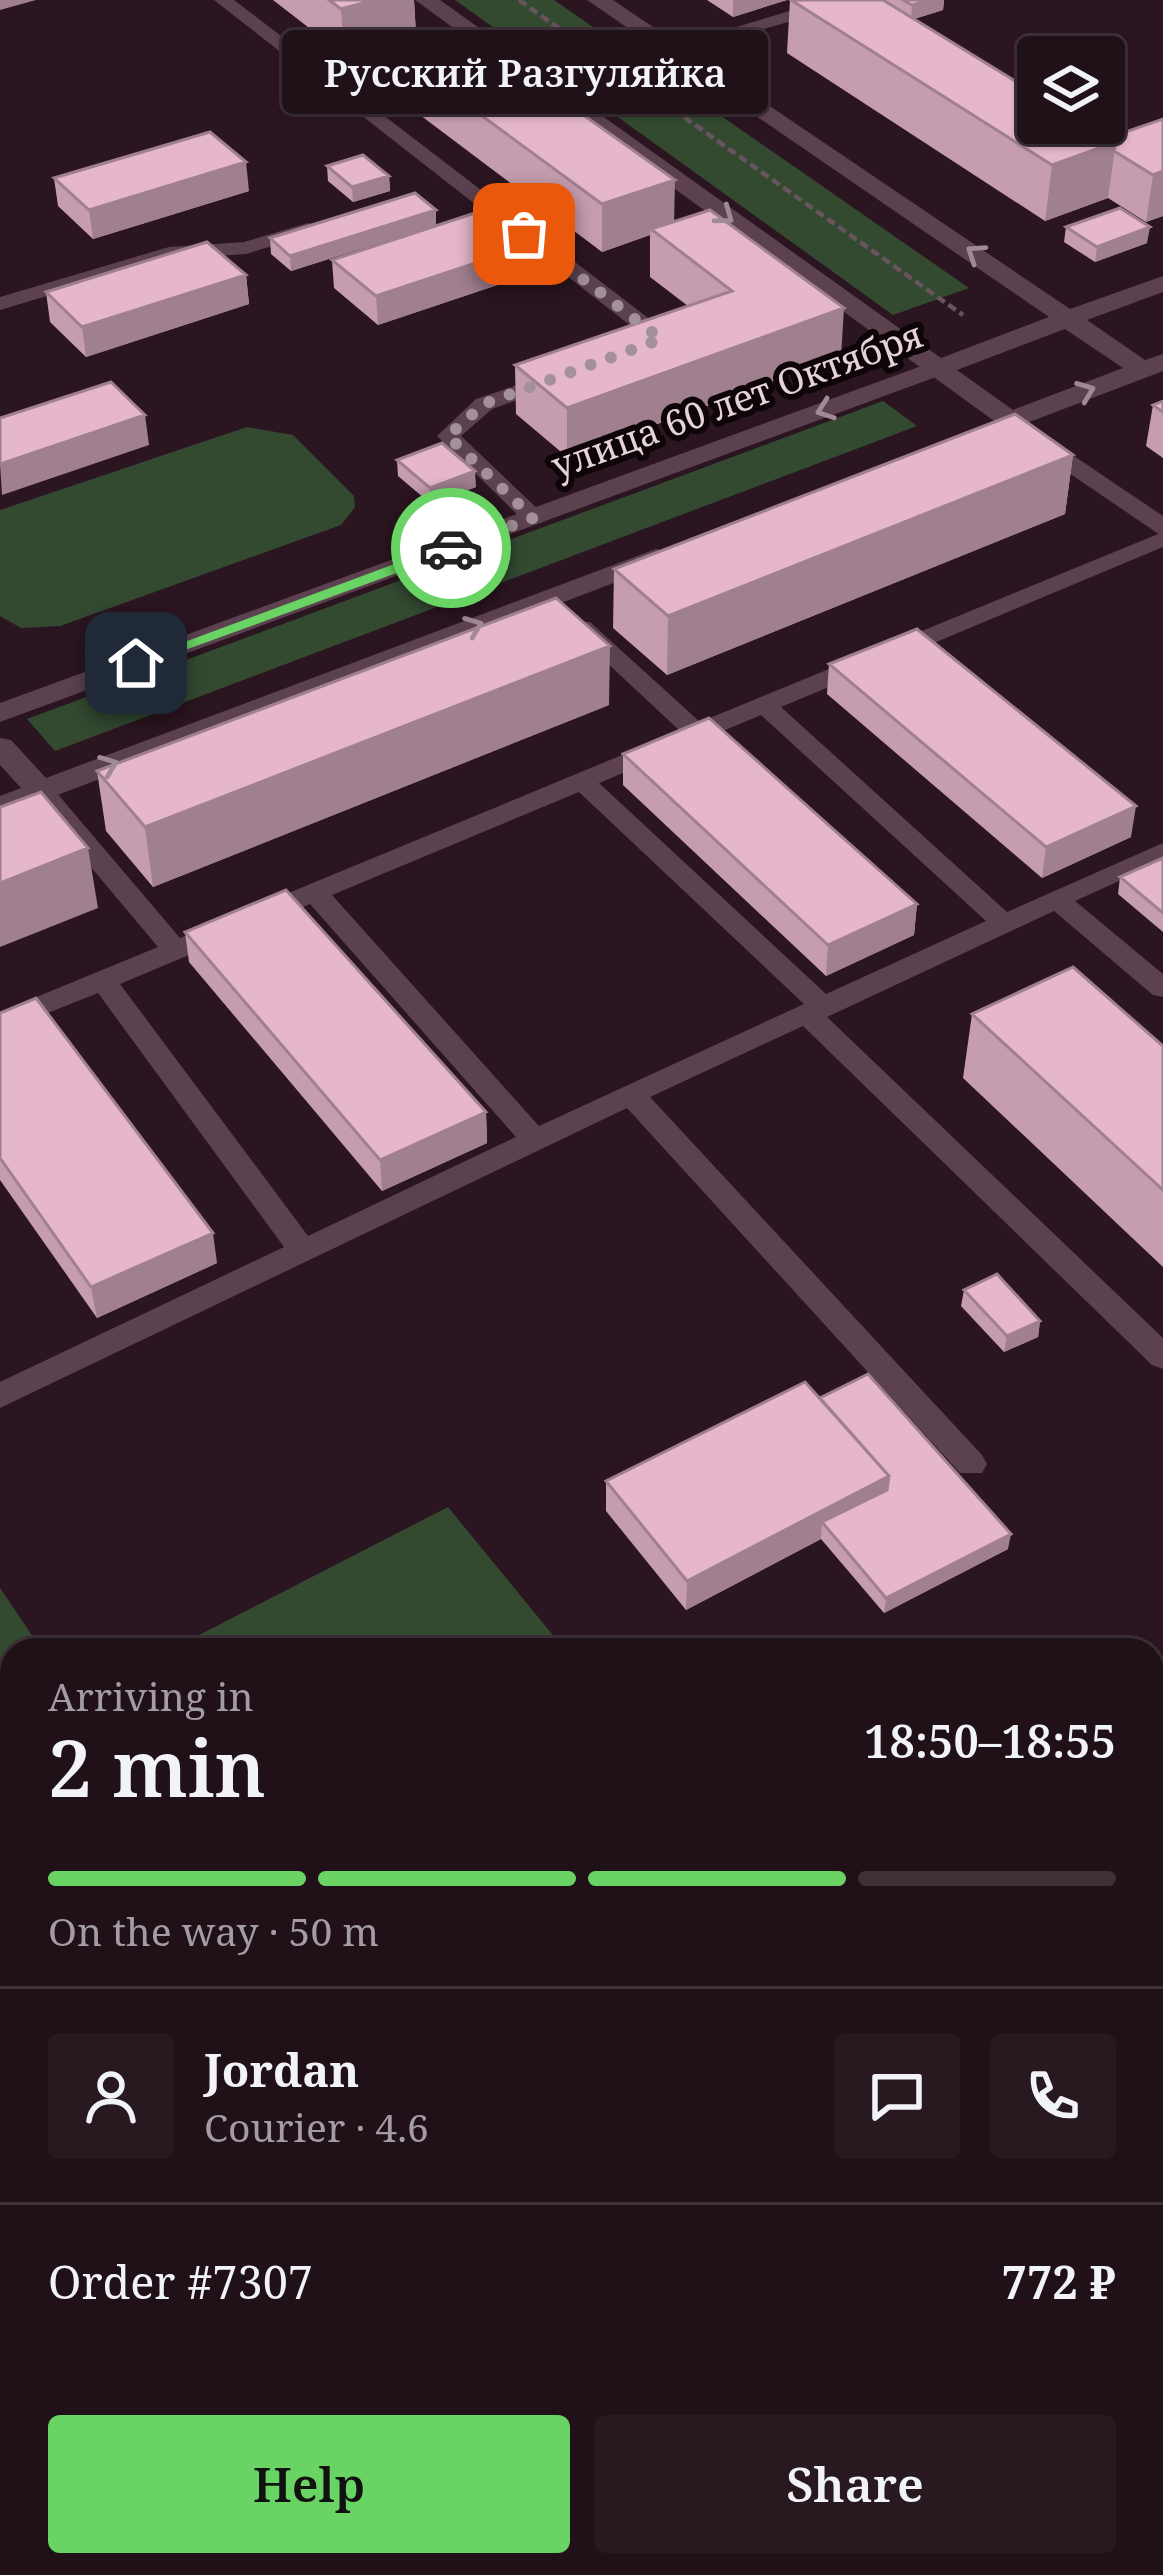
<!DOCTYPE html>
<html lang="en">
<head>
<meta charset="utf-8">
<style>
	:root { --surface:#201018; --page:#281921; --text:#f1f3f6; --muted:#a29da2; --line:#3d3037; --accent:#69d464 }
	body { margin:0; font-family:"Noto Serif",serif; background:var(--page); color:var(--text); height:100vh; display:flex; flex-direction:column; font-size:45px; white-space:nowrap }
	* { box-sizing:border-box; margin:0 }
	p { font-size:39px; color:var(--muted) }
	.icon { flex:none; width:66px; height:66px; fill:none; stroke:currentColor; stroke-width:2; stroke-linecap:round; stroke-linejoin:round }
	.map { position:relative; flex:1; overflow:hidden }
	.side { position:absolute; left:0px; top:1638px; width:1164px; height:939px; display:flex; flex-direction:column; background:var(--surface); border-radius:36px 36px 0 0; box-shadow:0 3px 9px #0004,0 0 0 3px var(--line) }
	.side>* { flex:none }
	.controls { position:absolute; left:1017px; top:36px; display:grid; gap:24px }
	.controls a { display:grid; place-items:center; width:108px; height:108px; border-radius:12px; background:var(--surface); box-shadow:0 3px 9px #0004,0 0 0 3px var(--line); font-size:60px }
	.pin { position:absolute; display:grid; place-items:center; width:102px; height:102px; color:#fff; margin:-51px; border-radius:24px; box-shadow:0 6px 18px #0006 }
	.courier { position:absolute; display:grid; place-items:center; width:120px; height:120px; margin:-60px; border:9px solid #69d464; border-radius:50%; background:#fff; color:#222; box-shadow:0 3px 15px #0007 }
	.bubble { position:absolute; height:84px; border-radius:12px; background:var(--surface); box-shadow:0 3px 9px #0004,0 0 0 3px var(--line); font-size:39px; font-weight:600; line-height:84px; text-align:center }
	.head em { font-style:normal; font-weight:600 }
	.head div { display:flex; flex-direction:column-reverse }
	.head { display:flex; align-items:center; justify-content:space-between; height:204px; padding:0 48px }
	h1 { font-size:78px; font-weight:600; line-height:90px }
	.bar { display:grid; grid-template-columns:repeat(4,1fr); gap:18px 12px; align-content:center; height:144px; padding:0 48px }
	.bar i { height:15px; border-radius:9px; background:var(--line) }
	.bar .active { background:var(--accent) }
	.bar p { grid-column:span 4 }
	.line { display:flex; align-items:center; gap:30px; padding:0 48px; border-top:3px solid var(--line) }
	.line div { flex:1 }
	.round { display:grid; place-items:center; flex:none; width:126px; height:126px; border-radius:12px; background:var(--page) }
	.action { display:flex; gap:24px; margin-top:auto; padding:24px 48px }
	.action a { flex:1; height:138px; border-radius:12px; background:var(--accent); color:#111; font-size:48px; font-weight:600; line-height:138px; text-align:center }
	.action a+a { background:var(--page); color:var(--text) }
	.map>svg:first-child { display:block }
	.green { fill:#334a31 }
	.lines { fill:none; stroke-linecap:round; stroke-linejoin:round }
	.path { stroke:#68545e; stroke-width:4.5; stroke-dasharray:9 4.5; stroke-linecap:butt }
	.service { fill:#5c424f; fill-rule:evenodd }
	.minor { fill:#5c424f; fill-rule:evenodd }
	.secondary { fill:#5c424f; fill-rule:evenodd }
	.wall { fill:#c59daf }
	.shaded-wall { fill:#a07f8f }
	.building { fill:#e5b6cc; stroke:#a07f8f; stroke-width:3 }
	.oneway { stroke:#a08a94 }
	.route { fill:#69d464 }
	.done { stroke:#a39099; stroke-width:12; stroke-dasharray:0 21.6 }
	.labels { text-anchor:middle; stroke-width:12; stroke-linejoin:round; paint-order:stroke }
	.far-street-label { font-size:36px; fill:#e4d3da; stroke:#0e0509 }
</style>
</head>
<body>
<div class="map">
<svg width="1163" height="2575" viewBox="0 0 1163 2575">
	<rect width="100%" height="100%" fill="#2b1520"/>
	<path class="green" d="M455,0H554L969,288L893,315Z
		M883,401L917,426L55,751L27,719Z
		M247,427L293,435L354,496L355,507L341,525L60,626L21,628L0,616V510Z
		M448,1507L565,1650H170Z
		M0,1588L42,1650H12V1848L0,1850Z"/>
	<g class="lines">
		<path class="path" d="M519,0L963,315"/>
		<path class="service" d="M214,0H234L337,79L491,37V45L348,88L669,334V344L641,348L638,343L645,337Z
			M826,0L834,1V9L672,55L663,49Z
			M308,223L315,225V233L246,254L171,259L0,310V297L169,247L244,242Z
			M553,373L561,374V384L492,409L461,436L542,513V523H526L437,436L476,399Z
			M1163,532V547L781,707L1007,912L1163,843V861L1075,901L1163,974V997L1153,995L1054,911L827,1017L1163,1338V1369L1152,1365L803,1026L650,1097L982,1455L987,1464L982,1473H960L627,1108L0,1408V1382L284,1247L98,993L0,1032V1012L158,947L32,797V785H50L180,938L680,731L574,632V622H590L700,722ZM761,715L986,921L826,994L599,783ZM579,792L804,1004L539,1126L332,895ZM310,904L516,1137L308,1236L120,984Z
			M0,2199L12,2202V2238L0,2235Z
			M848,2565H890L894,2575H852Z"/>
		<path class="minor" d="M935,361L948,369L944,374L0,722V703Z
			M1034,429L1163,516V537L1025,443L1021,437Z
			M656,549L666,551V563L0,817V796L21,788L0,765V738L11,740L46,778Z
			M1163,1714V1755L1152,1758V1718Z
			M12,1942V1980L0,1984V1944Z"/>
		<path class="secondary" d="M415,0H440L941,358L1049,317L587,0H613L1070,309L1163,276V292L1087,320L1145,360L1163,354V371L1019,426H1001ZM1065,329L1123,368L1013,410L957,370Z"/>
	</g>
	<path class="wall" d="M273,0H414L416,34L344,55Z
		M707,0H787L733,17Z
		M790,0H944L943,10L914,19L1108,138L1163,119V216L1146,222L1108,198L1045,221L787,53Z
		M414,66L674,222L841,357L567,457L516,414L515,365L688,306L650,277V235L602,252L416,112Z
		M327,166L389,176L390,191L353,202L328,181Z
		M54,178L249,191L93,239L58,206Z
		M436,210V225L291,271L271,254L270,238Z
		M1066,227L1147,243L1095,262L1064,242Z
		M524,247V276L378,325L334,288L332,260Z
		M246,275L249,304L86,357L50,322L46,292Z
		M1163,401V458L1146,446L1153,405Z
		M1073,455L1065,514L667,675L613,628L614,569Z
		M397,460L476,487L431,504L398,476Z
		M829,664L1131,837L1042,878L827,694Z
		M609,705L153,887L106,831L97,771Z
		M623,754L917,904L914,935L826,976L623,785Z
		M1163,858V932L1118,894L1120,877Z
		M185,932L486,1112L487,1143L382,1191L189,962Z
		M0,1013L217,1263L97,1318L0,1180Z
		M972,1014L1163,1046V1267L963,1078Z
		M964,1290L1040,1321L1038,1337L1004,1352L961,1306Z
		M820,1398L1008,1549L884,1613L821,1539L686,1610L606,1511V1481Z
		M1152,2042L1163,2067V2575H1147L1144,2565H1152Z"/>
	<path class="shaded-wall" d="M0,0H36L0,10Z
		M374,0H414L416,34L344,55L341,9Z
		M733,0H787L733,17Z
		M929,0H944L943,10L911,20L912,5Z
		M1116,142L1108,198L1045,221L1052,165Z
		M246,162L249,191L93,239L89,210Z
		M1163,171V216L1146,222L1153,175Z
		M389,176L390,191L353,202L352,187Z
		M675,180L674,227L651,229L650,235L602,252V204Z
		M436,210V225L291,271L290,256Z
		M1150,227L1147,243L1095,262L1097,247Z
		M524,247V276L378,325L376,296Z
		M246,275L249,304L86,357L82,327Z
		M844,308L841,357L567,457V408Z
		M145,415L149,445L2,495L0,464Z
		M1073,455L1065,514L667,675L668,616Z
		M475,471L476,487L431,504L430,488Z
		M610,646L609,705L153,887L145,827Z
		M1136,806L1131,837L1042,878L1046,847Z
		M88,848L98,908L0,947V883Z
		M917,904L914,935L826,976L828,945Z
		M486,1112L487,1143L382,1191L380,1160Z
		M213,1233L217,1263L97,1318L91,1287Z
		M1040,1321L1038,1337L1004,1352L1007,1336Z
		M889,1476L885,1506L822,1522L821,1539L686,1610L687,1581Z
		M1011,1534L1008,1549L884,1613L886,1598Z
		M12,2137V2152L0,2155V2140Z"/>
	<path class="building" d="M329,0H374L341,9Z
		M791,0H883L1038,95V123H1084L1116,142L1052,165Z
		M903,0H929L912,5Z
		M485,45L675,180L602,204L414,66Z
		M1163,119V171L1153,175L1114,151L1116,142L1108,138Z
		M210,132L246,162L89,210L54,178Z
		M363,155L389,176L352,187L327,166Z
		M415,193L436,210L290,256L270,238Z
		M1120,208L1150,227L1097,247L1066,227Z
		M710,210L844,308L567,408L515,365L732,291L651,229Z
		M478,212L524,247L376,296L332,260Z
		M207,242L246,275L82,327L46,292Z
		M111,382L145,415L0,464V418Z
		M1163,401V412L1153,405Z
		M1015,414L1073,455L668,616L614,569Z
		M442,443L475,471L430,488L397,460Z
		M556,598L610,646L145,827L97,771Z
		M917,629L1136,806L1046,847L829,664Z
		M709,718L917,904L828,945L623,754Z
		M41,792L88,848L0,883V807Z
		M1163,858V913L1120,877Z
		M286,890L486,1112L380,1160L185,932Z
		M1073,967L1163,1046V1190L972,1014Z
		M36,998L213,1233L91,1287L0,1158V1013Z
		M997,1274L1040,1321L1007,1336L964,1290Z
		M868,1374L1011,1534L886,1598L822,1522L887,1490L889,1476L820,1398Z
		M805,1382L889,1476L687,1581L606,1481Z
		M12,2009V2137L0,2140V2012Z
		M1152,2042L1163,2067V2526L1152,2499Z"/>
	<defs><path id="oneway-chevron" d="M-2-3.5L2.5 0L-2 3.5" fill="none" stroke-width="1.6" stroke-linecap="round" stroke-linejoin="round" transform="scale(3)"/></defs>
	<g class="oneway">
		<use href="#oneway-chevron" transform="translate(725 216) rotate(36)"/>
		<use href="#oneway-chevron" transform="translate(975 253) rotate(-146)"/>
		<use href="#oneway-chevron" transform="translate(1086 391) rotate(-21)"/>
		<use href="#oneway-chevron" transform="translate(825 410) rotate(160)"/>
		<use href="#oneway-chevron" transform="translate(474 626) rotate(-21)"/>
		<use href="#oneway-chevron" transform="translate(109 765) rotate(-21)"/>
	</g>
	<path class="route" d="M451,543L457,551L141,666L128,663Z"/>
	<g class="lines">
		<path class="done" d="M451,548L533,518L448,436L484,404L661,339L524,234"/>
	</g>
	<g class="labels">
		<g class="far-street-label">
			<text transform="translate(737 400) rotate(-20)" y="13">улица 60 лет Октября</text>
		</g>
	</g>
</svg>
<div class="controls">
<a><svg class="icon" aria-label="layers" viewBox="0 0 24 24"><path d="M12 4l9 5-9 5-9-5zM3 14l9 5 9-5"/></svg></a>
</div>
<div class="pin" style="left:524px;top:234px;background:#ea580c"><svg class="icon" aria-label="bag" viewBox="0 0 24 24"><path d="M5 8h14l-1 12H6zM9 8a3 3 0 0 1 6 0"/></svg></div>
<div class="pin" style="left:136px;top:663px;background:#1f2937"><svg class="icon" aria-label="home" viewBox="0 0 24 24"><path d="M3 11l9-7 9 7M6 9v11h12V9"/></svg></div>
<div class="courier" style="left:451px;top:548px"><svg class="icon" aria-label="car" viewBox="0 0 24 24"><path d="M5 17H2v-5l4-1 3-4h7l3 4 3 1v5h-3M9 17h6M6 11h13"/><circle cx="7" cy="17" r="2"/><circle cx="17" cy="17" r="2"/></svg></div>
<div class="bubble" style="left:282px;top:30px;width:486px">Русский Разгуляйка</div>
<section class="side">
<div class="head"><div><h1>2 min</h1><p>Arriving in</p></div><em>18:50–18:55</em></div>
<div class="bar"><i class="active"></i><i class="active"></i><i class="active"></i><i></i><p>On the way · 50 m</p></div>
<div class="line" style="height:216px"><a class="round"><svg class="icon" aria-label="person" viewBox="0 0 24 24"><circle cx="12" cy="8" r="4"/><path d="M4 21q1-7 8-7t8 7"/></svg></a><div><b>Jordan</b><p>Courier · 4.6</p></div><a class="round"><svg class="icon" aria-label="chat" viewBox="0 0 24 24"><path d="M4 5h16v11H9l-5 4z"/></svg></a><a class="round"><svg class="icon" aria-label="phone" viewBox="0 0 24 24"><path d="M5 4h4l2 5-3 2q2 4 5 5l2-3 5 2v4C11 20 4 13 5 4z"/></svg></a></div>
<div class="line" style="height:156px"><div>Order #7307</div><b>772 ₽</b></div>
<div class="action"><a>Help</a><a>Share</a></div>
</section>
</div>
</body>
</html>
